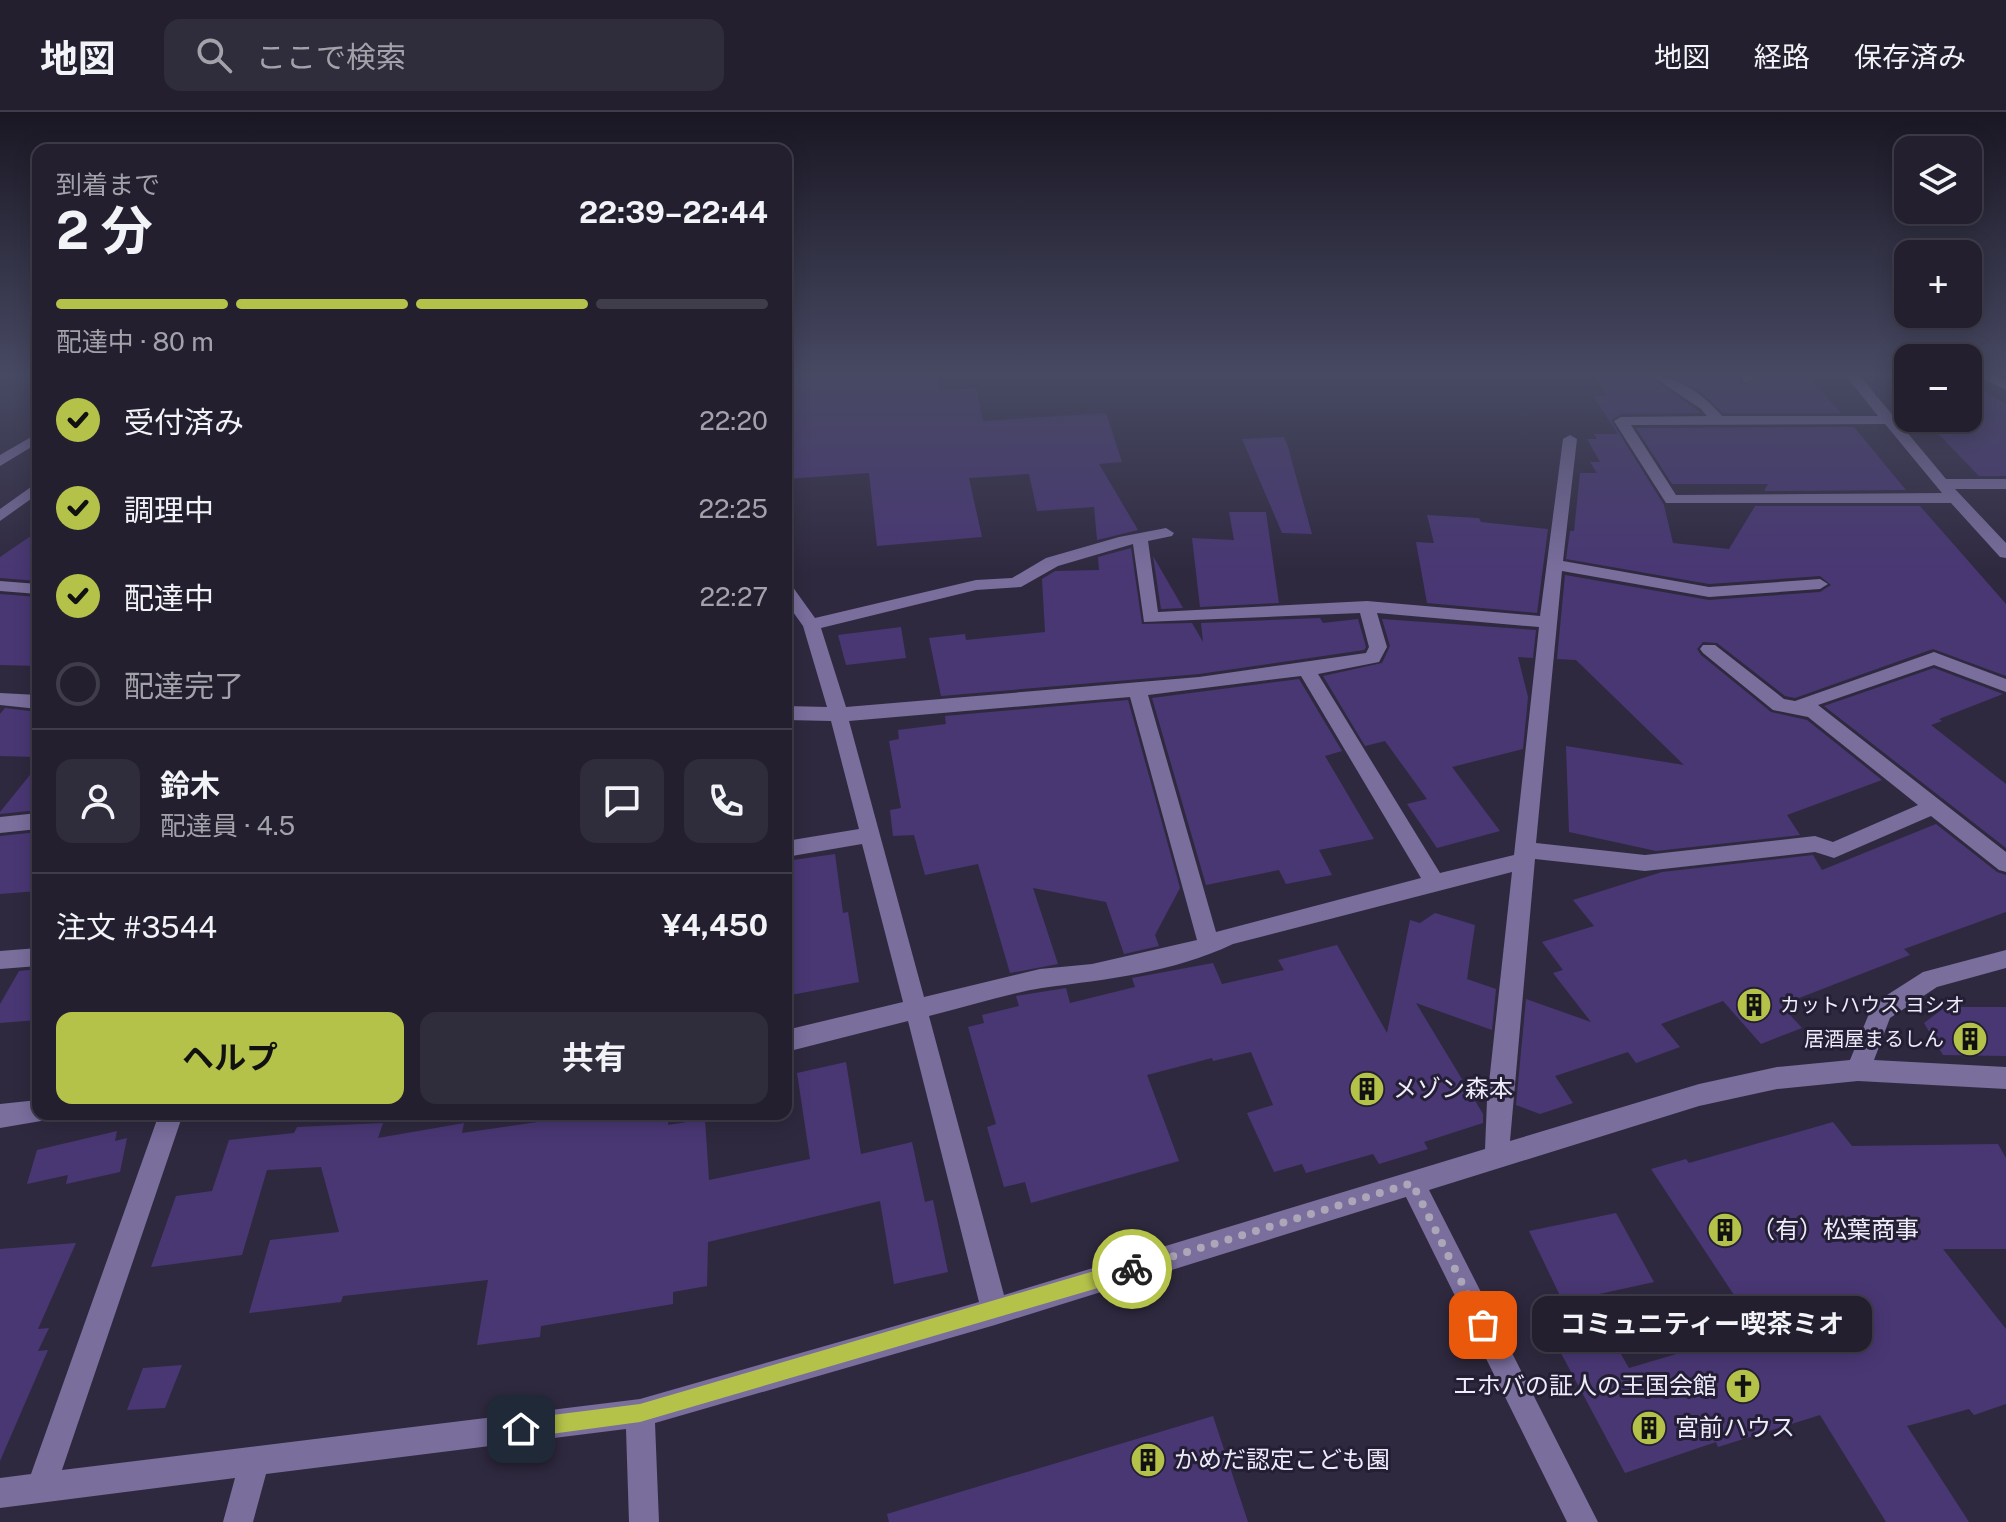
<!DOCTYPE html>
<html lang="ja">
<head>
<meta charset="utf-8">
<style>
	:root { --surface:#231f2f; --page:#2f2c3b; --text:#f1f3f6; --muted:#a3a2aa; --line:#403d4b; --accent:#b5c24a }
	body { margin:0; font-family:"Public Sans","Noto Sans JP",sans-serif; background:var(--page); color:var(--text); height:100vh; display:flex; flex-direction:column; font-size:30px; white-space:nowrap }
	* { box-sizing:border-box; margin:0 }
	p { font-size:26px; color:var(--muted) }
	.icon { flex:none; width:44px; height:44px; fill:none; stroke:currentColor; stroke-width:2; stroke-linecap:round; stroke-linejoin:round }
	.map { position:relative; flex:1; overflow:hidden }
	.panel { position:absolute; left:32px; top:32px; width:760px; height:976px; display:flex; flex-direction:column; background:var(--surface); border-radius:16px; box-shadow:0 4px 20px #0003,0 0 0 2px var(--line) }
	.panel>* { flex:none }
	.buttons { position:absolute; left:1894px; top:24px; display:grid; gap:16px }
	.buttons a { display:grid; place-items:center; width:88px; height:88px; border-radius:16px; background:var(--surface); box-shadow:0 4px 20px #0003,0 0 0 2px var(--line); font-size:40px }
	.pin { position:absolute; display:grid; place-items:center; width:68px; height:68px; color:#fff; margin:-34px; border-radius:16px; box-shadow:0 4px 12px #0006 }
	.courier { position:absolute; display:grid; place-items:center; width:80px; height:80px; margin:-40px; border:6px solid #b5c24a; border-radius:50%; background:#fff; color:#222; box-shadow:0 2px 10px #0007 }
	.bubble { position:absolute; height:56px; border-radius:16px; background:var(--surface); box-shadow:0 4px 20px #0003,0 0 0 2px var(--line); font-size:26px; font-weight:700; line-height:56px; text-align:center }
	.head em { font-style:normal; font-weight:700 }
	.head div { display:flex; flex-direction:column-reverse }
	.head { display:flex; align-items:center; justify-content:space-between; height:136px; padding:0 24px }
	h1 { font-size:52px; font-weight:700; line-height:60px }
	.bar { display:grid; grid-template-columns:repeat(4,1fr); gap:12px 8px; align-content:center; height:96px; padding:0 24px }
	.bar i { height:10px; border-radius:6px; background:var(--line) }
	.bar .on { background:var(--accent) }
	.bar p { grid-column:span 4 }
	.line { display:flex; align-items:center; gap:20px; padding:0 24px; border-top:2px solid var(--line) }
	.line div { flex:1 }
	.round { display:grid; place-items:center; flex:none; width:84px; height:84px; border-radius:16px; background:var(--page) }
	ol { padding:0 24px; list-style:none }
	li { display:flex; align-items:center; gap:24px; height:88px }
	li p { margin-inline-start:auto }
	li .icon { padding:8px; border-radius:50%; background:var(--accent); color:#111; stroke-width:4 }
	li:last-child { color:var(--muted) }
	li i { width:44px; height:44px; border:4px solid var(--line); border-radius:50% }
	.cta { display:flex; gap:16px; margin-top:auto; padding:16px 24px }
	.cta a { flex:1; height:92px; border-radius:16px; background:var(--accent); color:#111; font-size:32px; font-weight:700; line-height:92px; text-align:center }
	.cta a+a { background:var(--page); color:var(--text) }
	header { display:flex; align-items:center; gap:48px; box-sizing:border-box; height:112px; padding:0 40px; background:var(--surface); border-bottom:2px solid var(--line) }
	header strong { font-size:38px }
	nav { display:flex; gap:44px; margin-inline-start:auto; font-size:28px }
	.search { width:560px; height:72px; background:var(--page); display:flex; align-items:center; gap:20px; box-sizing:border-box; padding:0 28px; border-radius:16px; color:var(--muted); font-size:30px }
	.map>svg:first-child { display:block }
	.building { fill:#493774 }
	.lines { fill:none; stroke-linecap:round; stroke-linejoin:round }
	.minor { fill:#7a6e9d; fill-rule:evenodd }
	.route { fill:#b5c24a }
	.done { stroke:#aba7b9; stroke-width:8; stroke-dasharray:0 14.4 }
	.labels { text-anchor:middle; stroke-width:6; stroke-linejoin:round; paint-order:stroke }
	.poi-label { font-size:20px; fill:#eeebfa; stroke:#251f35; text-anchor:start }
	.near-poi-label { font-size:24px; fill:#eeebfa; stroke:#251f35; text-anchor:start }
</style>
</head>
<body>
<header>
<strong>地図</strong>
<div class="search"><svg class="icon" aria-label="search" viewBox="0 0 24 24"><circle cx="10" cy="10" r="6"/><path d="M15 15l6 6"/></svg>ここで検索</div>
<nav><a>地図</a><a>経路</a><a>保存済み</a></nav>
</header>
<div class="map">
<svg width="2006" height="1410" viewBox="0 0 2006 1410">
	<rect width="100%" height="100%" fill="#2f293f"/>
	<path class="building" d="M786,264H937L939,279L976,276L983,309L1106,301L1122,350L1099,352L1138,418L1097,428L1094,395L1037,399L1029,362L969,366L982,425L877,434L869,361L786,367Z
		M1595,264H1649L1701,301L1621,302L1611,308L1664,393L1673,431L1729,437L1755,394H1920L2006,492V564L1933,537L1795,586L1785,584L1717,531L1703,530L1697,537L1701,543L1771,600L1807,608L1882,668L1787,703L1800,723L1656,739L1569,720L1566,634L1684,653L1576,548L1557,547L1565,463L1709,488L1820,480L1831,473L1820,464L1709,472L1566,447L1570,419H1574L1580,361H1597L1590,350H1600L1587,327H1597L1594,322H1618L1593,284H1607Z
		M1670,264H1739L1740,271L1746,273L1761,264H1807L1841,301H1723L1701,280Z
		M1968,270L2006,292V364H1979L1923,306H1968Z
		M1854,315L1906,378L1764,379L1768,372H1672L1636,316Z
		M1284,325L1288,335L1312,422L1282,421L1242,327Z
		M1229,400H1266L1279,491L1200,495L1192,426L1234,428Z
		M1427,403L1479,406L1481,410L1548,417L1537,501L1427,491L1416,430L1434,431Z
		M38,419V469L0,466V445Z
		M1131,436L1142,512L1192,511L1203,530L1201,511L1320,506L1323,511L1358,507L1366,535L1364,538L1199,562L941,584L929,526L965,522L966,528L1045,520L1042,467L1055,459L1099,458L1098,445Z
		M1153,444L1183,496L1161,497Z
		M0,482L38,485V554L0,553Z
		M1382,507L1536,518L1533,546L1518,545L1528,585L1523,637L1452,655L1500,719L1437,736L1407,692L1427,687L1385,629L1365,634L1323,564L1382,551L1390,534Z
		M901,515L906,546L846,553L838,523Z
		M1934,556L2003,582L1939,607L1942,609L1931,613L2006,672V736L1824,594Z
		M1299,567L1342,639L1325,644L1374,727L1319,738L1332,763L1286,772L1279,758L1206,773L1152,586Z
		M1128,588L1180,776L1155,823L1159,834L1124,842L1106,790L1033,776L1058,852L1010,861L978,752L925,763L914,723L893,724L890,698L901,696L889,629L899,627L898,618L946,612L945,604Z
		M5,596L38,600V645L0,644V602Z
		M38,653V698L0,702V700Z
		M1936,712L1997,760L2006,763V800L1904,837L1910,843L1781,893L1802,916L1761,932L1723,889L1661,912L1680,935L1636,951L1628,940L1555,964L1573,991L1540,1002L1516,993L1526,887L1591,910L1553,861L1563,858L1542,830L1594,814L1573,788L1662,760L1813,743L1822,758Z
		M38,720V779L0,782V724Z
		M835,742L843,801L848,800L859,870L786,884V749Z
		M1435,801L1475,813L1467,867L1496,877L1492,918L1416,891L1483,1002V1011L1424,1030L1428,1037L1379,1052L1373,1042L1306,1061L1302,1052L1274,1060L1247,1001L1273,993L1251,940L1213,949L1212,946L1147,963L1179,1049L1031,1091L1025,1070L1004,1075L987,1015L996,1012L968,915L984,911L982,903L1019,894L1016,884L1066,876L1070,891L1135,875L1132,866L1213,851L1222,872L1284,858L1278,848L1337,833L1387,921L1410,808L1420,811Z
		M38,857V908L0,911V892L19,859Z
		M1945,895H2006V944L1943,943L1924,911Z
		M846,950L861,1042L912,1030L925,1090L933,1088L948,1160L894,1172L880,1089L708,1130L707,1174L673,1180V1192L541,1214L540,1225L477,1233L488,1168L343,1184L341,1190L249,1201L270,1128L339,1120L321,1055L267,1058L242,1143L151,1155L176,1084L212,1079L229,1028L294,1021L297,1015L383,1011L378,1026L464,1011L462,1021L573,1005V1002H669L668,1013L705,1007L709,1068L810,1047L797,961Z
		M1833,1010L1852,1034L1998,1032L2006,1046V1137H1943L2006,1217V1292L1974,1303L1969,1297L1907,1314L1969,1410H1886L1820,1303L1718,1335L1716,1330L1625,1361L1547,1215L1596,1199L1629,1256L1757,1218L1651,1057L1686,1047L1689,1051Z
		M117,1019L115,1029L127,1026L120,1060L66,1072L68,1063L27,1072L37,1038Z
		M1616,1101L1654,1170L1563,1190L1529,1119Z
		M76,1131L38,1217L49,1216L38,1239L48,1238L0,1349V1137Z
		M182,1253L165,1296L127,1298L143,1256Z
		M1213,1304L1248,1410H889L887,1402Z"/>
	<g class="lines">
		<path class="minor" d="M1652,264C1678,263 1706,285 1722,304H1878L1846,264H1860L1946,367H2006V377H1955L2006,431V446L2000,445L1951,391H1666L1614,309L1621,305L1707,304L1701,297ZM1885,312L1942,381L1676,383L1631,313Z
			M1742,264H1758L1747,270L1742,269Z
			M1979,264H1996L2006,269V278Z
			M38,321V331L0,354V343Z
			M1570,323L1577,327L1563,449L1709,475L1820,467L1828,472L1820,477L1709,485L1562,459L1536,731L1645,743L1815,724L1833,730L1918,693L1808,605L1773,598L1703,541L1700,537L1703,533H1715L1784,587L1795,589L1934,540L2006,567V580L1934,553L1818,593L2006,740V760L1999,758L1931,704L1834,746L1815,740L1645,759L1535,747L1510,1029L1699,972L1777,955L1850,948L1873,892L1923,860L2006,838V856L1937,875L1890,906L1874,948L2006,955V977L1858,969L1777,977L1699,994L1429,1078L1598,1410H1567L1406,1085L995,1213L655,1311L659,1410H629L626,1317L266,1362L253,1410H223L235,1366L0,1396V1366L31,1362L159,1002H183L62,1358L640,1287L979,1190L908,909L786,940V918L903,890L862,732L786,745V729L859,717L831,609L786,608V594L827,595L803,514L786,490V473L792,474L815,506L976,468L1012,466L1046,446L1119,425L1166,416L1174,421L1172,424L1148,429L1158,500L1367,489L1540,504L1563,327ZM1133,432L1144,510L1360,501L1369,535L1366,541L1199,565L846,595L821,516L976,478L1021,475L1058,454ZM1377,501L1539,515L1514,743L1440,761L1318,562L1379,550L1387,535ZM1301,564L1421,766L1216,820L1148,583ZM1130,585L1197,828L1092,852L1040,857L924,885L849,609ZM1512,760L1487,989L1485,1037L1004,1183L929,904C966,895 1005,882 1042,876C1108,867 1172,861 1233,832Z
			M38,370V382L0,409V397Z
			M0,469L38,472V482L0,479Z
			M0,581L38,583V597L0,593Z
			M38,701V717L0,721V705Z
			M38,836V854L0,857V839Z
			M38,988V1002H49L47,1008L0,1016V992Z"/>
	</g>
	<linearGradient id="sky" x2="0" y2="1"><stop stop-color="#1a1723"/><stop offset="0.57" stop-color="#474963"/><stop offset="1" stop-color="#474963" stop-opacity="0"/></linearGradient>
	<rect width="2006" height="461" fill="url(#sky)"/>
	<path class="route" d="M1132,1148L1138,1151L1140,1157L1138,1163L1132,1166L640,1310L521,1326L514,1323L512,1317L514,1310L521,1307L640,1292Z"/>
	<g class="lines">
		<path class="done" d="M1132,1157L1412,1071L1483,1213"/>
	</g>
	<defs>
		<symbol id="building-disc" viewBox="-11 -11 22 22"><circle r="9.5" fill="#b5c24a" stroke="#251f35"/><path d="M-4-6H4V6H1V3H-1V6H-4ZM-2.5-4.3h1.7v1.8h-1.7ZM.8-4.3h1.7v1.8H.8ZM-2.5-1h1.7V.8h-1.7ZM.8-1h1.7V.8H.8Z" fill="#111"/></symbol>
		<symbol id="church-disc" viewBox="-11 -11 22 22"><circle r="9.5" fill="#b5c24a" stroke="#251f35"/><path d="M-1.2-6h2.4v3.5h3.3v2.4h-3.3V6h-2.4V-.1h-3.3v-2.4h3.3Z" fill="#111"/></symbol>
	</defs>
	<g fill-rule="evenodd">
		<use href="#building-disc" x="1734" y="873" width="40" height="40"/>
		<use href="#building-disc" x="1950" y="907" width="40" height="40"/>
		<use href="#building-disc" x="1347" y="957" width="40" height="40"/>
		<use href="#building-disc" x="1705" y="1098" width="40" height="40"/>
		<use href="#church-disc" x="1723" y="1254" width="40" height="40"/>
		<use href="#building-disc" x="1629" y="1296" width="40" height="40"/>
		<use href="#building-disc" x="1128" y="1328" width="40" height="40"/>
	</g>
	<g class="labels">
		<g class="poi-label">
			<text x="1780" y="900">カットハウス ヨシオ</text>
			<text x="1944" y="934" text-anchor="end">居酒屋まるしん</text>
		</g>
		<g class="near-poi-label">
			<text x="1393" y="985">メゾン森本</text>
			<text x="1751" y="1126">（有）松葉商事</text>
			<text x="1717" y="1282" text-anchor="end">エホバの証人の王国会館</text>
			<text x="1675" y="1324">宮前ハウス</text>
			<text x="1174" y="1356">かめだ認定こども園</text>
		</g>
	</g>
</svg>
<div class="buttons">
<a><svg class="icon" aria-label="layers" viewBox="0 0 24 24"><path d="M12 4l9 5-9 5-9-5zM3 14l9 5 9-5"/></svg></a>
<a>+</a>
<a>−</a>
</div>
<div class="pin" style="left:1483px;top:1213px;background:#ea580c"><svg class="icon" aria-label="bag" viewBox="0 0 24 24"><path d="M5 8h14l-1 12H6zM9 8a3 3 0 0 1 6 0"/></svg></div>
<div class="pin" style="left:521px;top:1317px;background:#1f2937"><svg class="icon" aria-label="home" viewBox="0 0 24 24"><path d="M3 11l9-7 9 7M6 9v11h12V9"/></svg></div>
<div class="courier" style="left:1132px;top:1157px"><svg class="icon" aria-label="bike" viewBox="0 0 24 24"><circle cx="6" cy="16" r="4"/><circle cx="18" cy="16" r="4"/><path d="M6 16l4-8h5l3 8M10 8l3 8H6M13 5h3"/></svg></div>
<div class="bubble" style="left:1532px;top:1184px;width:340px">コミュニティー喫茶ミオ</div>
<section class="panel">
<div class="head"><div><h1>2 分</h1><p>到着まで</p></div><em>22:39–22:44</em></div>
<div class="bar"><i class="on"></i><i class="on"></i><i class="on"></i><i></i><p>配達中 · 80 m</p></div>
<ol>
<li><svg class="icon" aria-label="check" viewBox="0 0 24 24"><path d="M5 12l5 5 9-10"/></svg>受付済み<p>22:20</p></li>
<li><svg class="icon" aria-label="check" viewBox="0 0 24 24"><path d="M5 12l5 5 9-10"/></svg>調理中<p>22:25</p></li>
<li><svg class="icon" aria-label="check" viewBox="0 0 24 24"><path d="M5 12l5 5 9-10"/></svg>配達中<p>22:27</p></li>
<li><i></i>配達完了</li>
</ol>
<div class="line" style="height:144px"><a class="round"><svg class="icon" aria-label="person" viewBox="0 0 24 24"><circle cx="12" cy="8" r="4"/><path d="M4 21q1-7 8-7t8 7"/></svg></a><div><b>鈴木</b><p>配達員 · 4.5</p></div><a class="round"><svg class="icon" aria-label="chat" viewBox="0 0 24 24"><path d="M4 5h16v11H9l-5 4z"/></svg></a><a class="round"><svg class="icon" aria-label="phone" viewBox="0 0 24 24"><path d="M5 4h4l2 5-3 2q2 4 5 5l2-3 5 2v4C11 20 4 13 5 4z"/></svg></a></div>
<div class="line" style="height:104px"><div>注文 #3544</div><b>¥4,450</b></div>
<div class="cta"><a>ヘルプ</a><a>共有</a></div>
</section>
</div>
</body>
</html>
